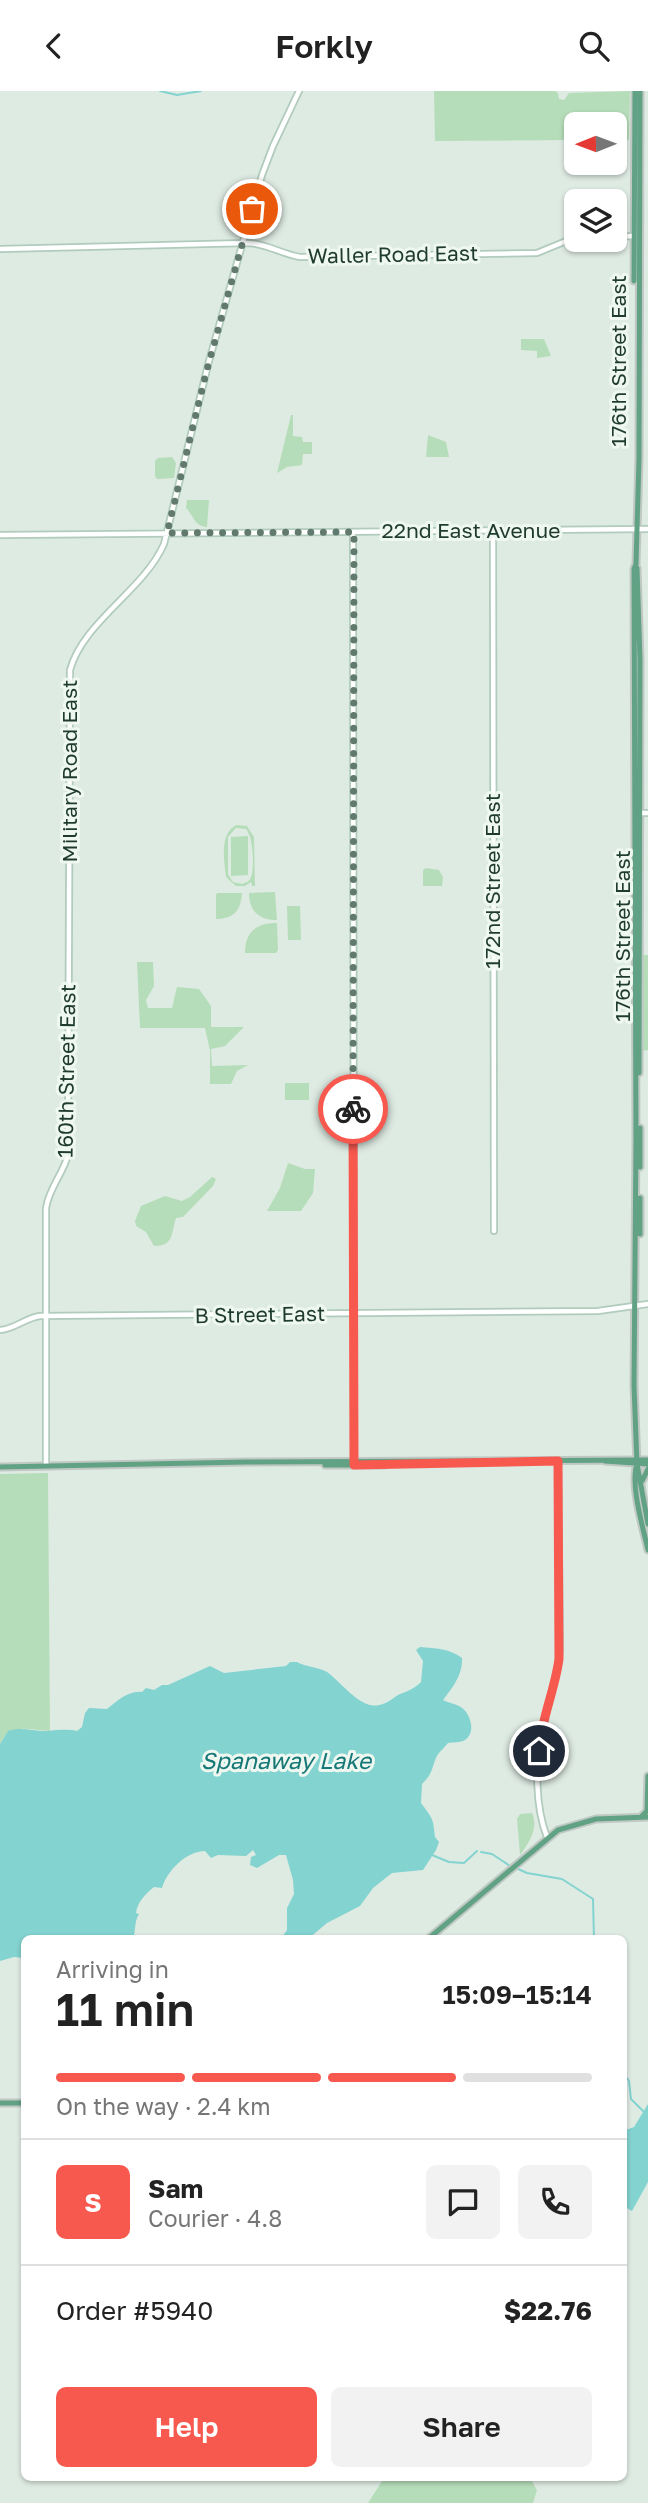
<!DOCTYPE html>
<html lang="en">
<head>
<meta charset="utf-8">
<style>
	:root { --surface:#fff; --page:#f2f2f2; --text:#222; --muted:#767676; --line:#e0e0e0; --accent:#f8594f }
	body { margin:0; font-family:"Golos Text",sans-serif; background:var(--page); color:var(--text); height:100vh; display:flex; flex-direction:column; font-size:26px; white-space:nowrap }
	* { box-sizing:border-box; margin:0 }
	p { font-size:23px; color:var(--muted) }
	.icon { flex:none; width:38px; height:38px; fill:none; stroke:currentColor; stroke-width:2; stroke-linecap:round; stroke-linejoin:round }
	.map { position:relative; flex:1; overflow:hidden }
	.side { position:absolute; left:21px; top:1844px; width:606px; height:546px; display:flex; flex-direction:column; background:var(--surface); border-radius:10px; box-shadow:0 2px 5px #0004 }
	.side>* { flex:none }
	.needle { width:46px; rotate:269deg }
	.tools { position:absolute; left:564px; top:21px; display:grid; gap:14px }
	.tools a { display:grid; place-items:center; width:63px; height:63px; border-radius:10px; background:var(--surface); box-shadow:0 2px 5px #0004; font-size:35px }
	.pin { position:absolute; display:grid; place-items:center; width:60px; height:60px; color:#fff; margin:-30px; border:4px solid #fff; border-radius:50%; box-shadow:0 2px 7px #0007 }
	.courier { position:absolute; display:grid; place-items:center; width:70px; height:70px; margin:-35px; border:5px solid #f8594f; border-radius:50%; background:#fff; color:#222; box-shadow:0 2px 9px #0007 }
	.head em { font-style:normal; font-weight:600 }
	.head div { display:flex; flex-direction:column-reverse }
	.head { display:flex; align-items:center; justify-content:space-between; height:119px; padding:0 35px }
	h1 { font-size:46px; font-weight:600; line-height:52px }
	.bar { display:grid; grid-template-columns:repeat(4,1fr); gap:10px 7px; align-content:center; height:84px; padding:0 35px }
	.bar i { height:9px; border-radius:5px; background:var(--line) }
	.bar .active { background:var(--accent) }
	.bar p { grid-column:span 4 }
	.line { display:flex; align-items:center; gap:18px; padding:0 35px; border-top:2px solid var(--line) }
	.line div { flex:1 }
	.round { display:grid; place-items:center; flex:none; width:74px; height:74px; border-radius:10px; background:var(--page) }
	.button { display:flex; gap:14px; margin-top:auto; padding:14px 35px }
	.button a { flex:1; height:80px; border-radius:10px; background:var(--accent); color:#fff; font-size:28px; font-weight:600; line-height:80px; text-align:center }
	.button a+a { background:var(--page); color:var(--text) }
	header { display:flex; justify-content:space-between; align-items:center; height:91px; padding:0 35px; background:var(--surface); font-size:32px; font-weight:600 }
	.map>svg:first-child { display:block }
	.green { fill:#b6ddb9; fill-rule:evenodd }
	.water { fill:#83d3d0 }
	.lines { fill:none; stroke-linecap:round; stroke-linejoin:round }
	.stream { stroke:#83d3d0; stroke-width:2 }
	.secondary-casing { stroke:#b1cbbd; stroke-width:8 }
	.primary-casing { stroke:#c0c8c4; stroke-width:9 }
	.secondary { stroke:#fff; stroke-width:4.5 }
	.primary { stroke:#61a285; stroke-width:5 }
	.done { stroke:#62796d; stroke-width:7; stroke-dasharray:0 12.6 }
	.route { stroke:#f8594f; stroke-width:9 }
	.labels { text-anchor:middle; stroke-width:6; stroke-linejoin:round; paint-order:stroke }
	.street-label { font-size:21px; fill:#1f3b2e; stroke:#eff7f1 }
	.water-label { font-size:23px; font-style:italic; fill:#177977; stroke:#eff7f1 }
</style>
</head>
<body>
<header><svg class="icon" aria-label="back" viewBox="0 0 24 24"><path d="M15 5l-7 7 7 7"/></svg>Forkly<svg class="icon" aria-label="search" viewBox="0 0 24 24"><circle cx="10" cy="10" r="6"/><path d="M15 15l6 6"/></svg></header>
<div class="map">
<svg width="648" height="2412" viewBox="0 0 648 2412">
	<rect width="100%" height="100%" fill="#deebe3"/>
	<path class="green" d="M434,0H555L558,2L559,8L564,9L569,2L630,0L629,49H614V33H576V49L435,50Z
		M521,248H544L551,265L537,267V260L521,259Z
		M291,324H293V345L302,346L303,351H312V363H303L302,374L287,376L277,382Z
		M428,344L446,351L449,366H426Z
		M172,366L176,372L174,387L157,388L155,385V370L158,367Z
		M187,409H209L207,436C194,435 194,425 186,417Z
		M237,734L247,735L254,746L255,795H252L251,791L245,795H236L226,786C224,770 219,741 237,734ZM236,737L246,738C253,745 255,776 251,786C249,791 247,791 242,793L233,791L228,783V746Z
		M248,745V784L231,785V746Z
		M426,777L439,779L443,786L442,795H423V779Z
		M275,801L277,829C259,829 249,820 249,802Z
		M217,802H242C241,819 234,828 216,828V804Z
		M287,815H300L301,849H288Z
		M277,832L278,859L276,862H245C245,841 256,832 277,832Z
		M641,864H648V959L641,960Z
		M137,871H153L154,895L146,909L148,917H172L177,896L199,898L211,915V936H244L225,955L211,958L212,975L248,974L237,980L231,993H210V960L205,937H140Z
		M285,992H309V1009H285Z
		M288,1072L305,1078H315L313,1102L301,1120H267L280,1097Z
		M212,1086L216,1088L213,1095L183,1126L176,1127C171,1143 174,1155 154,1155L146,1141L136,1135L135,1130L141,1115L165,1105L182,1110L190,1106Z
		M48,1382L50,1640C30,1640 11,1630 0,1653V1383Z
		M532,1722C539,1737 529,1752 520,1764L517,1728L520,1723Z
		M384,2387H530L537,2399L533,2412H368Z"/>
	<path class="water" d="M420,1556C435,1557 451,1558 462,1567C463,1584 452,1597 443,1609C448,1612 453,1612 459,1615C470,1620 477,1641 465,1649C460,1652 453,1651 448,1652C445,1656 438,1662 436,1667C431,1679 433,1682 422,1693L421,1712C433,1728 433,1727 435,1746L439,1751L436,1759L423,1779L392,1782L373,1797L360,1815L327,1832L308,1848H273L282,1846L287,1839V1817L294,1803L293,1789L286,1764H279L257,1777L250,1774L251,1766L256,1764L253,1759L246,1765L218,1764L211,1767L205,1760C186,1760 167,1780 162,1797L154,1796C145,1803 137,1812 136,1822L139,1823C134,1831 136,1839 133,1848H24V1867L14,1866L0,1870V1653L8,1640C22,1635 34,1641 48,1640C58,1639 67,1638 77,1640L82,1636L85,1622L89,1617L107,1618C117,1610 129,1599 142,1601L146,1597L154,1599L162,1594H168L210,1575L224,1582L286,1575L290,1571H297C306,1576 318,1576 327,1581C340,1590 361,1619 379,1614C386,1613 392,1608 398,1604C407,1600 413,1599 421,1591L423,1570L416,1559Z
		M648,2013V2091L632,2120L623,2115V2040L634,2036Z"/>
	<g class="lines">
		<path class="stream" d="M160,0L177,4L201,0
			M481,1761L492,1763L510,1775
			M432,1764L449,1771L464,1772L477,1760
			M516,1777L527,1782L562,1788L593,1808L594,1848
			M623,1982L629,1990L631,2008L643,2020"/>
		<defs>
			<path id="secondary" d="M614,146L634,145
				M0,158L247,152C266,152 281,163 300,166L537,162L576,146
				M493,439L494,1140
				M353,441L354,1371
				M0,444L648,438
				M636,722H648
				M0,1239C15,1238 25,1227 40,1225L598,1220L648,1213
				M46,1375V1117C49,1097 63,1083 68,1064L70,579C83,531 144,499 164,453L209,270L262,84L273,55L299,0
				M547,1746C535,1716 535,1670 542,1639C548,1612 557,1587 560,1559L558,1370"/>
			<path id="primary" d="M640,0L639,368L636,473L634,478L636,1048L634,1295L637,1373L648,1433
				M634,190L635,0
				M637,477L640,569L639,982
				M640,1037V1076
				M640,1143V1107
				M605,1370L648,1373
				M637,1373C630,1394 643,1436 648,1459
				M325,1374H385
				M0,1376L246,1371L648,1369
				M642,1390L648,1378
				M642,1725L647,1720L648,1685
				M428,1848L558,1739L596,1728L648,1726
				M0,2012H24"/>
		</defs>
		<use href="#secondary" class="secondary-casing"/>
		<use href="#primary" class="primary-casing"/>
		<use href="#secondary" class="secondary"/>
		<use href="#primary" class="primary"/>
	</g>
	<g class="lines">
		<path class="done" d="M252,118L206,282L167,442L354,441L353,1018"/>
		<path class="route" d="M353,1018L354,1374L558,1370L559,1568C555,1599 541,1628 539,1660"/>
	</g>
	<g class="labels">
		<g class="street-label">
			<text transform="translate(393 164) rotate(-1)" y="7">Waller Road East</text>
			<text transform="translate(619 270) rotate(-90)" y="7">176th Street East</text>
			<text x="471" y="447">22nd East Avenue</text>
			<text transform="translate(70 680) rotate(-90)" y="7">Military Road East</text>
			<text transform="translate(493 790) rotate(-90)" y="7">172nd Street East</text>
			<text transform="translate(623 845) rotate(-90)" y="7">176th Street East</text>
			<text transform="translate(67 980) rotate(-89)" y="7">160th Street East</text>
			<text transform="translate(260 1224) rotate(-1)" y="7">B Street East</text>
		</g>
		<g class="water-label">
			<text x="286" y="1678">Spanaway Lake</text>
		</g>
	</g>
</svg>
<div class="tools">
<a><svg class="needle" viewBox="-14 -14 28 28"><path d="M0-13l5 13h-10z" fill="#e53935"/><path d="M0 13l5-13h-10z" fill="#767676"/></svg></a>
<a><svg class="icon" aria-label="layers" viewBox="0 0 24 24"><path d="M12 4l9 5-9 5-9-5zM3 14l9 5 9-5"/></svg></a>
</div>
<div class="pin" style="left:252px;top:118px;background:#ea580c"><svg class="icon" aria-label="bag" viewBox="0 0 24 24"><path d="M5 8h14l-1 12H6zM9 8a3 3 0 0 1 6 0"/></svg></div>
<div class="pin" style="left:539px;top:1660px;background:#1f2937"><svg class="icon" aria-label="home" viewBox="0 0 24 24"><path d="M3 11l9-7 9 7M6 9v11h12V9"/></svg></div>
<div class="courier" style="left:353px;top:1018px"><svg class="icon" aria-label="bike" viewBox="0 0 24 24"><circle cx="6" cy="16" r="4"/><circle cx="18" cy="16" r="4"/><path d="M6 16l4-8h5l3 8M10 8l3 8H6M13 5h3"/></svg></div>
<section class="side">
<div class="head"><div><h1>11 min</h1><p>Arriving in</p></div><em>15:09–15:14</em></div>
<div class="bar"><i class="active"></i><i class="active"></i><i class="active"></i><i></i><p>On the way · 2.4 km</p></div>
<div class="line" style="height:126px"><b class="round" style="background:var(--accent);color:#fff">S</b><div><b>Sam</b><p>Courier · 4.8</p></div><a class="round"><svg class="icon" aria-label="chat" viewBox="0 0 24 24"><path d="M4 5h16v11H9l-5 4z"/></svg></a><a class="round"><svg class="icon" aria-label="phone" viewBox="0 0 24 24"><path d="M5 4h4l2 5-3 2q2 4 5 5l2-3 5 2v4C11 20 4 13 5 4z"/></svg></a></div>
<div class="line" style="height:91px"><div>Order #5940</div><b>$22.76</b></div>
<div class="button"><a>Help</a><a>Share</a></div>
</section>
</div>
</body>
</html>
